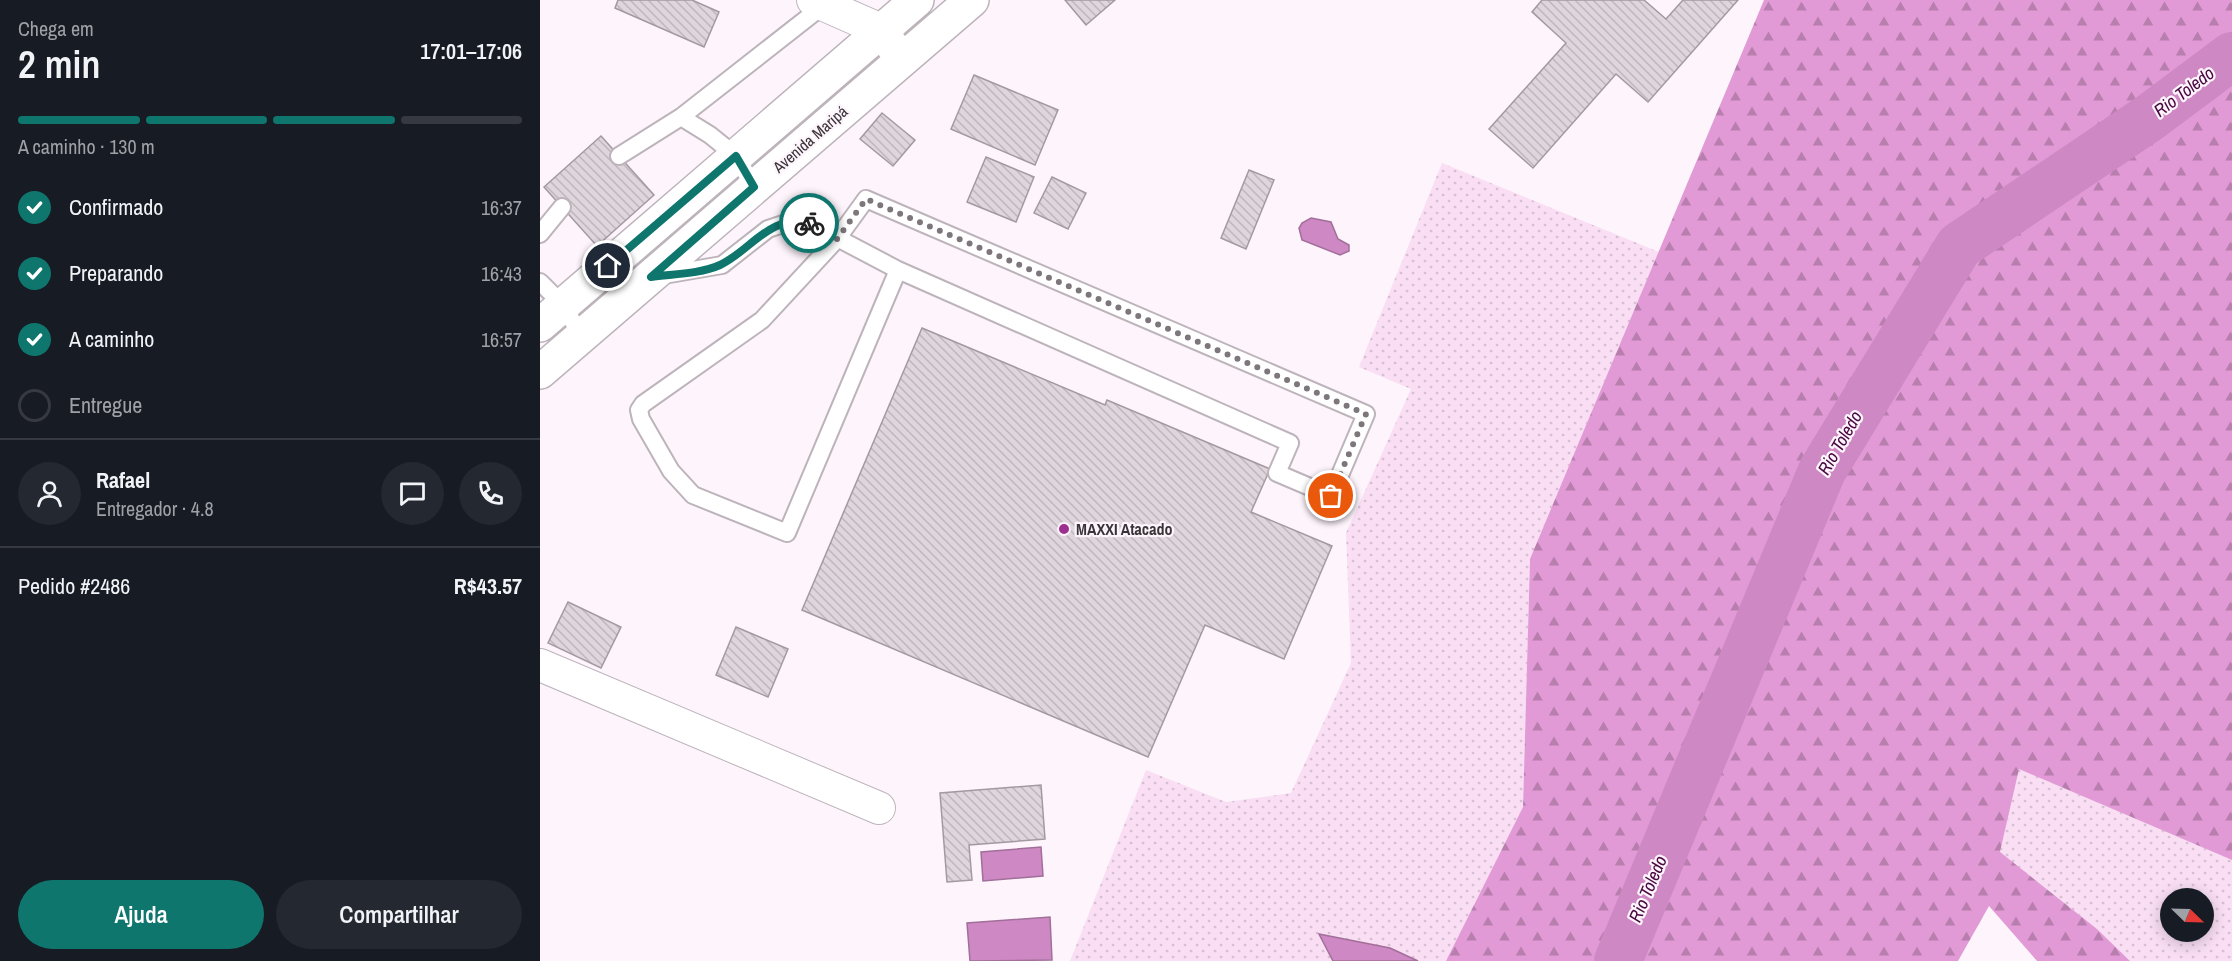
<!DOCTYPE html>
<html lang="pt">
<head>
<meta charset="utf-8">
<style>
	:root { --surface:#171b24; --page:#242831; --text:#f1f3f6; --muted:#9ea1a6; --line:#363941; --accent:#0f766e }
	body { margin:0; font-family:"Archivo Narrow",sans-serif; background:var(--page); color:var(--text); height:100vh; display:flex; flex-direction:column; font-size:22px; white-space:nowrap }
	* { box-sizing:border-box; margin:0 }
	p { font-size:20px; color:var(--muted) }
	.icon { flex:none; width:33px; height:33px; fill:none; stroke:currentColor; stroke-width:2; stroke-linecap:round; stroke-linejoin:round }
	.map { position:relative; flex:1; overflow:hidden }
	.side { display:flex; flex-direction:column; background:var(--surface); width:540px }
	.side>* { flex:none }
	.needle { width:39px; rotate:113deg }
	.tools { position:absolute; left:1620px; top:888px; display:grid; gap:12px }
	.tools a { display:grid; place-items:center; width:54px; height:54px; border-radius:50%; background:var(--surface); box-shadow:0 3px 15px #0003; font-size:30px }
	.pin { position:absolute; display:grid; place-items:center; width:51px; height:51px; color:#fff; margin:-26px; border:3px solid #fff; border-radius:50%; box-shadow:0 2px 6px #0007 }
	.courier { position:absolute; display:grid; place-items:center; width:60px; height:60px; margin:-30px; border:4px solid #0f766e; border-radius:50%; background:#fff; color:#222; box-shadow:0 2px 8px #0007 }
	.overview em { font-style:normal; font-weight:600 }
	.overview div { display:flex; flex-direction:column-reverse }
	.overview { display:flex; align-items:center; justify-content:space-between; height:102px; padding:0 18px }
	h1 { font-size:39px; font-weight:600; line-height:45px }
	.bar { display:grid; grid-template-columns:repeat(4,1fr); gap:9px 6px; align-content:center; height:72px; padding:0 18px }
	.bar i { height:8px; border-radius:4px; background:var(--line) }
	.bar .active { background:var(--accent) }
	.bar p { grid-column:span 4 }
	.line { display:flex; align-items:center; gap:15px; padding:0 18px; border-top:2px solid var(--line) }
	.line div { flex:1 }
	.round { display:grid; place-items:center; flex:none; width:63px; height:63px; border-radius:32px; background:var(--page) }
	ol { padding:0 18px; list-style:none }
	li { display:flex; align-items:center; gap:18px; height:66px }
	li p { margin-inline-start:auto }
	li .icon { padding:6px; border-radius:50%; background:var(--accent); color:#fff; stroke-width:4 }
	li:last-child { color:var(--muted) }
	li i { width:33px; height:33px; border:3px solid var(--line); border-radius:50% }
	.cta { display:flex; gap:12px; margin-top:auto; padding:12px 18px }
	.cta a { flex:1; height:69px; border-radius:36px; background:var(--accent); color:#fff; font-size:24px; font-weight:600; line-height:69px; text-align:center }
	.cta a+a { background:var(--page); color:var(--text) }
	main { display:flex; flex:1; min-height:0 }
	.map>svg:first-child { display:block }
	.grass { fill:url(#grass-dots); fill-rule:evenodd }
	.forest { fill:url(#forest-firs) }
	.water { fill:#ce88c3; stroke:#a16f99; stroke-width:1.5 }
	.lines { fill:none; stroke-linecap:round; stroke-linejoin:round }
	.river { stroke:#ce88c3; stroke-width:48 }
	.building { fill:url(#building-back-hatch); stroke:#a39aa1; stroke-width:1.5 }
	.service-casing { stroke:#bdb4bb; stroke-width:20 }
	.minor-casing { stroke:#bdb4bb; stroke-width:34 }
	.primary-casing { stroke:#bdb4bb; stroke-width:36 }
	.service { stroke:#fff; stroke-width:16 }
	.minor { stroke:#fff; stroke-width:32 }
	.primary { stroke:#fff; stroke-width:33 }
	.done { stroke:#7d777c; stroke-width:6; stroke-dasharray:0 10.8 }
	.route { stroke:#0f766e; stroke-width:8 }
	.poi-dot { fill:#9c2f90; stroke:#fef4fc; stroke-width:2 }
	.labels { text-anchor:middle; stroke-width:4.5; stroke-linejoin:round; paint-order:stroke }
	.street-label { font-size:16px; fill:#383437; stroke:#fef4fc }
	.poi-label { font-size:16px; font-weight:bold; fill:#383437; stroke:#fef4fc; text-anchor:start }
	.water-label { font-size:18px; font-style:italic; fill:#470741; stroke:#fef4fc }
</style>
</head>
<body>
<main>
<section class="side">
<div class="overview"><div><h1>2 min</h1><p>Chega em</p></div><em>17:01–17:06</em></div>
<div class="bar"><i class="active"></i><i class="active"></i><i class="active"></i><i></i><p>A caminho · 130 m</p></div>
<ol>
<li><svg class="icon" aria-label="check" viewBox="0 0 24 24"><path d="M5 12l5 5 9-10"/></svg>Confirmado<p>16:37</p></li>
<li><svg class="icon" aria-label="check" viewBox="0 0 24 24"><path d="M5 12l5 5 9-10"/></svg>Preparando<p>16:43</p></li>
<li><svg class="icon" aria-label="check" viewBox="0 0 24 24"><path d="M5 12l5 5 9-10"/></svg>A caminho<p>16:57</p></li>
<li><i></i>Entregue</li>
</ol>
<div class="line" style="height:108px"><a class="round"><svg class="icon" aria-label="person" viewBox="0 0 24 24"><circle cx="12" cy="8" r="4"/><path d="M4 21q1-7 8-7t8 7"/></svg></a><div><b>Rafael</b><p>Entregador · 4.8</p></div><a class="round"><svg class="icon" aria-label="chat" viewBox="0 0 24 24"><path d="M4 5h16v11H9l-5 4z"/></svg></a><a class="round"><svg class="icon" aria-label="phone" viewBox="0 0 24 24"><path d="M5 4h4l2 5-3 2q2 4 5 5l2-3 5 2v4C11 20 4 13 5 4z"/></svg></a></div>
<div class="line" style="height:78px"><div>Pedido #2486</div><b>R$43.57</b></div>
<div class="cta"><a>Ajuda</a><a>Compartilhar</a></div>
</section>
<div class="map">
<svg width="1692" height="961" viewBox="0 0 1692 961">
	<defs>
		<pattern id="grass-dots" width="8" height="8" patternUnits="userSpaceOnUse" patternTransform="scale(1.5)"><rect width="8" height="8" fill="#f9def4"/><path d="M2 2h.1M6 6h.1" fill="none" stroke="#d6bfd2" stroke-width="1.8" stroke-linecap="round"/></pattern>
		<pattern id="forest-firs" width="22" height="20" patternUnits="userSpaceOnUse" patternTransform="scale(1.5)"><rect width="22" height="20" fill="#e19ad5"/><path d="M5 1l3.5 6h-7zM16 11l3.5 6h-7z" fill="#b77eae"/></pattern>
		<pattern id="building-back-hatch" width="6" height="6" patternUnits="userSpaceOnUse" patternTransform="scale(1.5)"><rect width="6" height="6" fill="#dfd5dd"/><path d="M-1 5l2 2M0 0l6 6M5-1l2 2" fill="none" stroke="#c0b7be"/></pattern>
	</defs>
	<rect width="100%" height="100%" fill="#fef4fc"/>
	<path class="grass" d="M902,163L1119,252L990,559L983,807L906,961H530L606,770L686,802L751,793L811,663L806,533L871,389L819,367Z
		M1478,768L1692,860V961H1590L1557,929L1460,853ZM1630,898H1664V932H1630Z"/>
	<path class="forest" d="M1224,0H1692V860L1479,769L1460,852L1557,929L1590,961H1497L1449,906L1418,961H906L983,807L990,559Z"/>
	<path class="water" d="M771,218L791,222L798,239L809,245V251L800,255L762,240L759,228L762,223Z
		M501,847L503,876L443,881L441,852Z
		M510,917L512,960L430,961L427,923Z
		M779,934L850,948L878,961H793Z"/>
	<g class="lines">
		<path class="river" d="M1078,961L1282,471L1419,246L1609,118L1692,56"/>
	</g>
	<path class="building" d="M78,0H152L179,12L164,47L75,8Z
		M525,0H575L546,25Z
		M1002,0H1104L1126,19L1143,0H1198L1108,102L1076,74L993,168L949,129L1026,43L992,12Z
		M434,75L518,110L495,165L411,129Z
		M342,113L375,140L353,166L320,139Z
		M61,136L114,195L57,246L4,187Z
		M446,157L494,177L476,222L427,202Z
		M709,170L734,180L706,249L681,238Z
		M512,177L546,193L528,229L494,213Z
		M382,328L565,405L567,400L730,469L711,512L792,546L744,659L665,625L608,757L262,610Z
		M28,602L81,627L61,668L8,643Z
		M196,627L248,649L228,697L176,675Z
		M501,785L505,839L429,845L432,880L407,882L400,793Z"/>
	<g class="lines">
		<defs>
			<path id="service" d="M141,117L284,5
				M79,156L141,117L170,135L196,156L214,187
				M0,234L22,207
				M118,276L182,265L228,229L252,221L267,222L358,270L750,443L737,473L791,496L826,414L326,199L297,239L222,320L103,404L99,410L101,419L131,471L153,495L247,533L358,270
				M0,282L23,305L42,337"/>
			<path id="minor" d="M273,0L341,30L362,60
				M0,665L339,808"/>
			<path id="primary" d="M0,325L377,0
				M0,372L432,0"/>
		</defs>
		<use href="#service" class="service-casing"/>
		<use href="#minor" class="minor-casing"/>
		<use href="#primary" class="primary-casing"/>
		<use href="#service" class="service"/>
		<use href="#minor" class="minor"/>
		<use href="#primary" class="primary"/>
	</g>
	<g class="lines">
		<path class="done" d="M269,223L297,239L326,199L826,414L791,496"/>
		<path class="route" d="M68,266L196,156L214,187L111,277C133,274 160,274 180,265C210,251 231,213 269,223"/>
	</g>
	<circle class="poi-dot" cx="524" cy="529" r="6"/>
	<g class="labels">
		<g class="street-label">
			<text transform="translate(270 139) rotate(-41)" y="6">Avenida Maripá</text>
		</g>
		<g class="poi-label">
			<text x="536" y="535">MAXXI Atacado</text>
		</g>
		<g class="water-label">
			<text transform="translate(1644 92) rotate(-37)" y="6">Rio Toledo</text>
			<text transform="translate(1300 443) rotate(-60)" y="6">Rio Toledo</text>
			<text transform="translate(1108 889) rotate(-67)" y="6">Rio Toledo</text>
		</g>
	</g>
</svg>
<div class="tools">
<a><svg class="needle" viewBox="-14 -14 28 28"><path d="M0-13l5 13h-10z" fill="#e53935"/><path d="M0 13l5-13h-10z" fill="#9ea1a6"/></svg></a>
</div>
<div class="pin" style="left:791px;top:496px;background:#ea580c"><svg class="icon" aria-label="bag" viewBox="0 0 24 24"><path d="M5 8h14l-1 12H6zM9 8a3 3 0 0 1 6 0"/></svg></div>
<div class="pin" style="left:68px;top:266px;background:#1f2937"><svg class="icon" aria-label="home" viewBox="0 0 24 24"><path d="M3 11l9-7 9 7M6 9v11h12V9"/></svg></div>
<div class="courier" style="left:269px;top:223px"><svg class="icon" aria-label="bike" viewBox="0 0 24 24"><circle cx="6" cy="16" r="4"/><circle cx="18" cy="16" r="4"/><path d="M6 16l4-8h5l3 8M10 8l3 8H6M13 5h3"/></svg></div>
</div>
</main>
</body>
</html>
